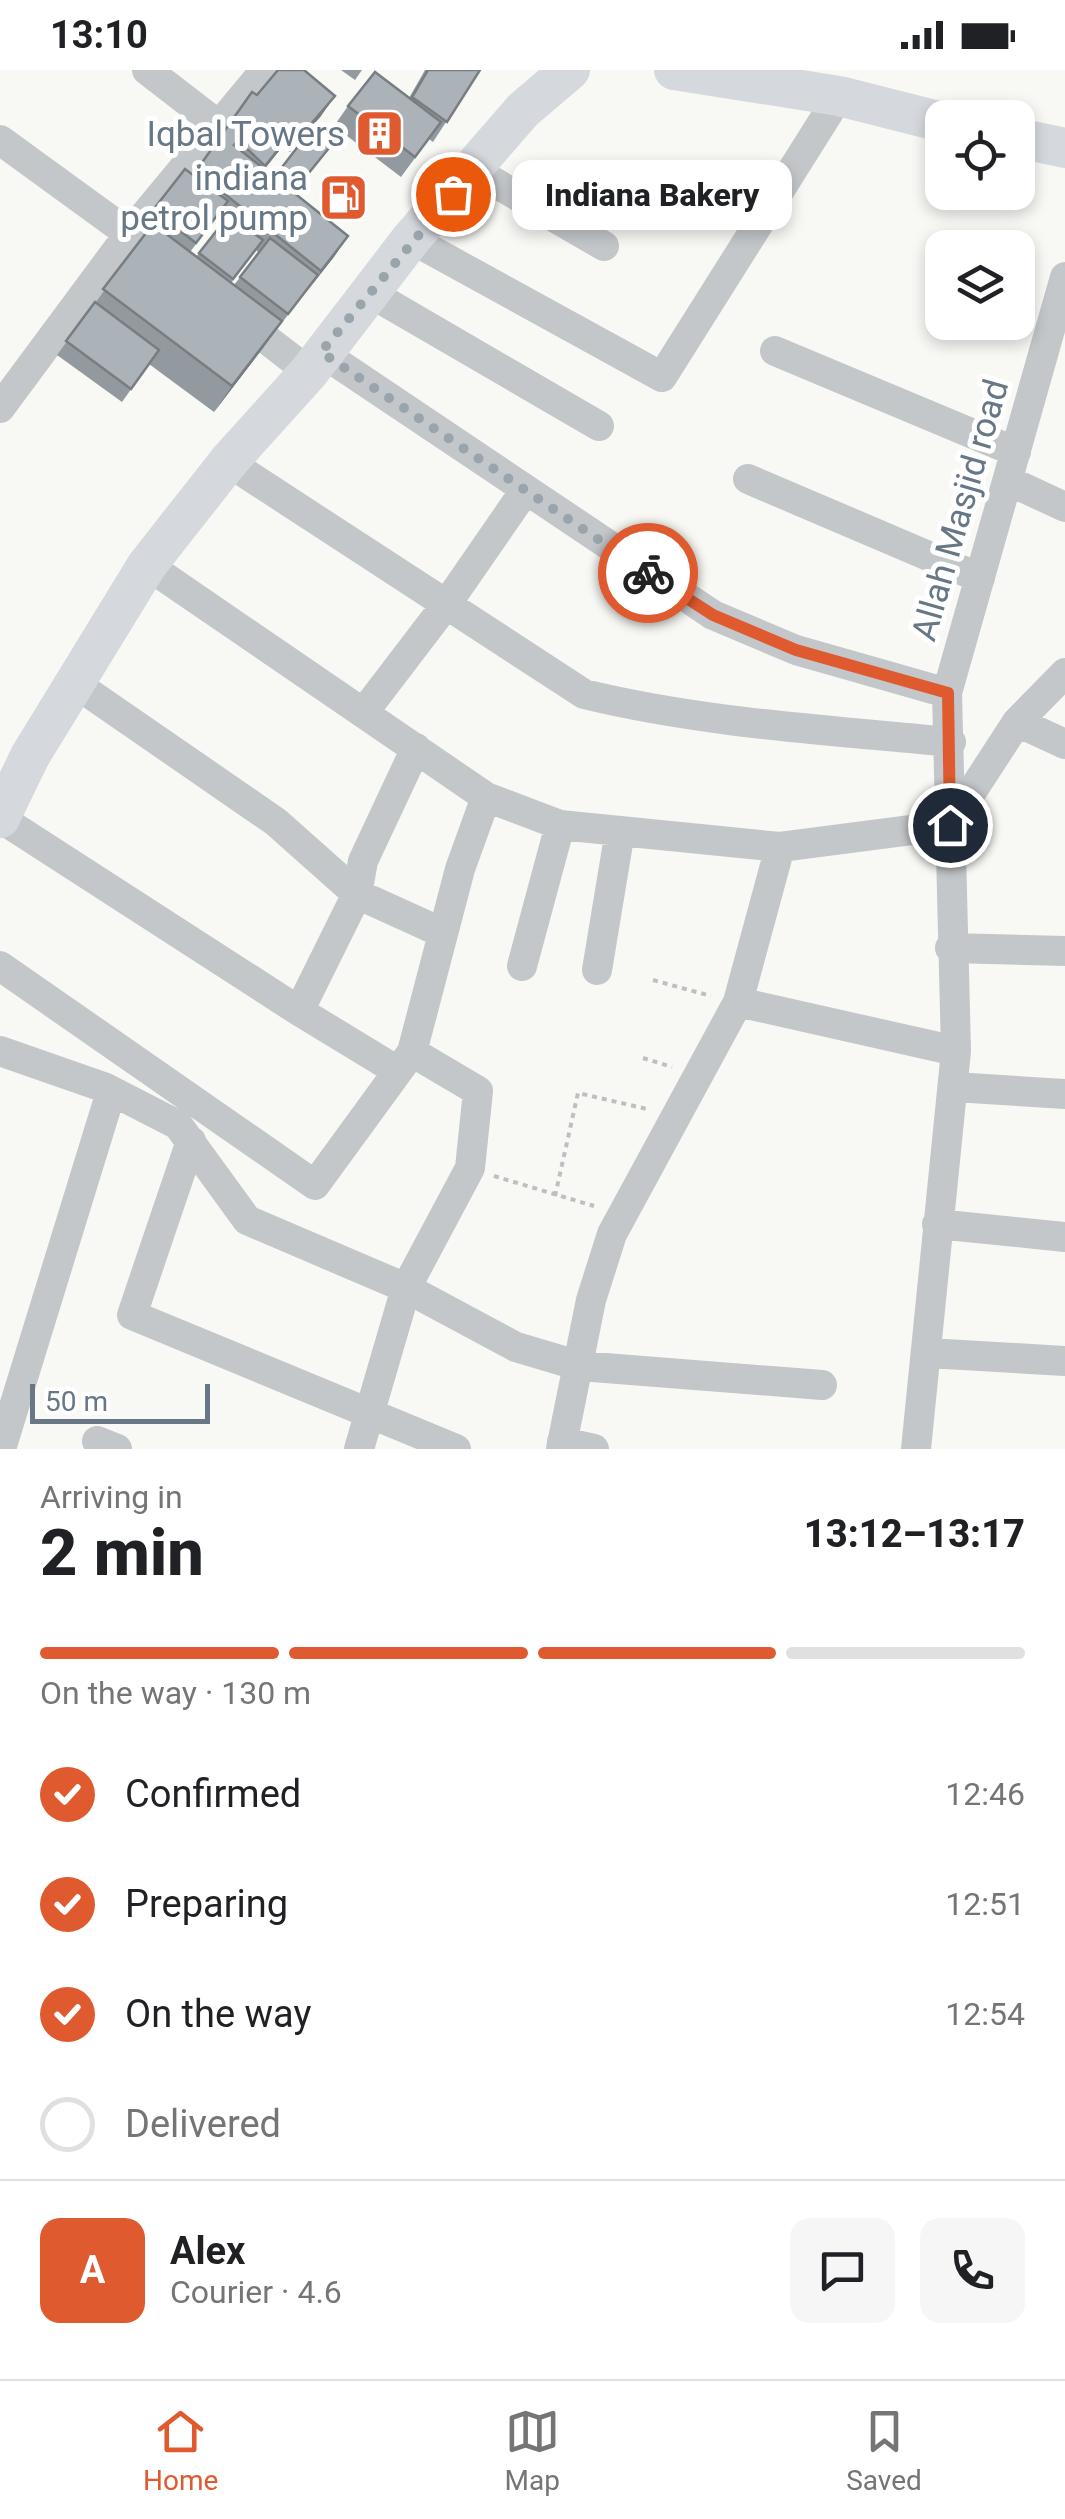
<!DOCTYPE html>
<html lang="en">
<head>
<meta charset="utf-8">
<style>
	:root { --surface:#fff; --page:#f6f6f6; --text:#202124; --muted:#757577; --line:#e0e0e0; --accent:#df5a2e }
	body { margin:0; font-family:Roboto,sans-serif; background:var(--page); color:var(--text); height:100vh; display:flex; flex-direction:column; font-size:38px; white-space:nowrap }
	* { box-sizing:border-box; margin:0 }
	p { font-size:32px; color:var(--muted) }
	.icon { flex:none; width:55px; height:55px; fill:none; stroke:currentColor; stroke-width:2; stroke-linecap:round; stroke-linejoin:round }
	.map { position:relative; height:1379px; overflow:hidden }
	.side { display:flex; flex-direction:column; background:var(--surface); flex:1 }
	.side>* { flex:none }
	.controls { position:absolute; left:925px; top:30px; display:grid; gap:20px }
	.controls a { display:grid; place-items:center; width:110px; height:110px; border-radius:20px; background:var(--surface); box-shadow:0 5px 15px #0003; font-size:50px }
	.scale { position:absolute; left:30px; bottom:25px; width:180px; box-sizing:border-box; padding-left:10px; border:5px solid #677785; border-top:0; font-size:28px; line-height:35px; white-space:nowrap; color:#677785; -webkit-text-stroke:8px #fff; paint-order:stroke }
	.pin { position:absolute; display:grid; place-items:center; width:85px; height:85px; color:#fff; margin:-42px; border:5px solid #fff; border-radius:50%; box-shadow:0 2px 10px #0007 }
	.courier { position:absolute; display:grid; place-items:center; width:100px; height:100px; margin:-50px; border:8px solid #df5a2e; border-radius:50%; background:#fff; color:#222; box-shadow:0 2px 12px #0007 }
	.bubble { position:absolute; height:70px; border-radius:20px; background:var(--surface); box-shadow:0 5px 15px #0003; font-size:32px; font-weight:800; line-height:70px; text-align:center }
	.overview em { font-style:normal; font-weight:800 }
	.overview div { display:flex; flex-direction:column-reverse }
	.overview { display:flex; align-items:center; justify-content:space-between; height:170px; padding:0 40px }
	h1 { font-size:65px; font-weight:800; line-height:75px }
	.bar { display:grid; grid-template-columns:repeat(4,1fr); gap:15px 10px; align-content:center; height:120px; padding:0 40px }
	.bar i { height:12px; border-radius:8px; background:var(--line) }
	.bar .current { background:var(--accent) }
	.bar p { grid-column:span 4 }
	.line { display:flex; align-items:center; gap:25px; padding:0 40px; border-top:2px solid var(--line) }
	.line div { flex:1 }
	.round { display:grid; place-items:center; flex:none; width:105px; height:105px; border-radius:20px; background:var(--page) }
	ol { padding:0 40px; list-style:none }
	li { display:flex; align-items:center; gap:30px; height:110px }
	li p { margin-inline-start:auto }
	li .icon { padding:10px; border-radius:50%; background:var(--accent); color:#fff; stroke-width:4 }
	li:last-child { color:var(--muted) }
	li i { width:55px; height:55px; border:5px solid var(--line); border-radius:50% }
	.status { display:flex; justify-content:space-between; align-items:center; height:70px; padding:0 50px; background:var(--surface); direction:ltr }
	.status svg { height:28px; fill:currentColor }
	.tab-bar { display:flex; justify-content:space-around; align-items:center; height:140px; border-top:2px solid var(--line); background:var(--surface); font-size:28px; color:var(--muted) }
	.tab-bar a { display:grid; justify-items:center; gap:5px }
	.tab-bar .current { color:var(--accent) }
	.map>svg:first-child { display:block }
	.lines { fill:none; stroke-linecap:round; stroke-linejoin:round }
	.path { stroke:#bdbfc1; stroke-width:4; stroke-dasharray:5 5; stroke-linecap:butt }
	.minor { stroke:#c3c7ca; stroke-width:30 }
	.major { stroke:#d5d9dd; stroke-width:40 }
	.wall { fill:#939a9f; fill-rule:evenodd }
	.shaded-wall { fill:#787d82 }
	.building { fill:#abb3b9; stroke:#787d82; stroke-width:2.5 }
	.done { stroke:#9aa4ac; stroke-width:10; stroke-dasharray:0 18 }
	.route { stroke:#df5a2e; stroke-width:12 }
	.labels { text-anchor:middle; stroke-width:10; stroke-linejoin:round; paint-order:stroke }
	.poi-label { font-size:35px; fill:#677785; stroke:#fff; text-anchor:end }
	.street-label { font-size:35px; fill:#677785; stroke:#fff }
</style>
</head>
<body>
<div class="status"><b>13:10</b><svg viewBox="0 0 49 12"><path d="M0 12V9h3v3zM5 12V6h3v6zM10 12V3h3v9zM15 12V0h3v12zM26 1h20v11H26zM47 4h2v5h-2z"/></svg></div>
<div class="map">
<svg width="1065" height="1379" viewBox="0 0 1065 1379">
	<rect width="100%" height="100%" fill="#f8f8f5"/>
	<g class="lines">
		<path class="path" d="M653,910L711,926
			M643,988L672,997
			M494,1106L594,1136
			M555,1126L578,1023L647,1039"/>
		<path class="minor" d="M147,0L217,54
			M0,70L143,174
			M473,100L604,176
			M411,169L662,307L839,26
			M372,224L599,356
			M239,248L309,302
			M775,281L1016,382
			M321,282L713,545L796,580L947,623
			M0,338L129,164L265,0
			M228,392L584,624C703,653 828,660 951,672
			M748,409L980,508
			M1009,411L1065,437
			M147,495L486,727L560,755L780,777L950,755L1017,652L1065,603
			M76,614L276,752L357,824L443,863
			M364,642L448,532L524,422
			M1017,652L1065,674
			M0,748L299,941L357,824L363,791L416,678
			M950,878L1065,881
			M0,896L315,1115L412,982L460,799L486,727
			M522,896L560,755
			M597,900L620,761
			M738,932L956,981
			M299,941L396,1000
			M0,981L106,1018L178,1055L247,1150L406,1218L516,1277L580,1296L822,1315
			M954,1017L1065,1024
			M191,1071L132,1245L456,1379
			M937,1154L1065,1167
			M928,1283L1065,1291
			M97,1371L117,1379
			M562,1372L594,1379
			M1,1379L111,1022
			M359,1379L406,1218L470,1098L478,1021L412,982
			M561,1379L591,1230L612,1164L738,932L780,777
			M916,1379L956,981L947,623L1065,207"/>
		<path class="major" d="M674,0L839,26L942,52
			M1018,68L1065,78
			M0,748L30,686L147,495L228,392L309,302L411,169L523,40L570,0"/>
	</g>
	<path class="wall" d="M341,0H362L355,10Z
		M425,0H480L433,72L429,69L401,107L334,56L348,36L409,28Z
		M252,22L257,25L321,46L290,82L283,76L264,99L274,107L309,62L329,78L294,123L348,166L214,342L149,294L122,332L57,285L145,165L139,161L153,140L194,105ZM216,148L222,153L196,187L190,182ZM256,180L259,183L234,215L231,213Z"/>
	<path class="shaded-wall" d="M335,26L321,46L290,82L304,62Z
		M297,56L283,76L251,116L265,96Z
		M348,166L334,187L307,221L321,201Z
		M282,251L263,278L214,342L232,316Z"/>
	<path class="building" d="M278,0H304L335,26L304,62L297,56L265,96L238,70L234,75L348,166L321,201L196,101L252,22L257,25Z
		M428,0H480L447,52L412,27Z
		M375,2L441,52L415,87L348,36Z
		M309,62L329,78L295,120L276,105Z
		M185,99L228,131L196,173L153,140Z
		M229,145L263,170L233,209L199,183Z
		M153,154L282,251L232,316L103,219Z
		M270,168L318,205L288,244L240,207Z
		M95,232L159,280L131,319L66,271Z"/>
	<g class="lines">
		<path class="done" d="M453,124L321,282L648,503"/>
		<path class="route" d="M648,503L713,545L796,580L948,623L950,755"/>
	</g>
	<defs>
		<symbol id="building-square" viewBox="-11 -11 22 22"><rect x="-9" y="-9" width="18" height="18" rx="4" fill="#df5a2e" stroke="#fff"/><path d="M-4-6H4V6H1V3H-1V6H-4ZM-2.5-4.3h1.7v1.8h-1.7ZM.8-4.3h1.7v1.8H.8ZM-2.5-1h1.7V.8h-1.7ZM.8-1h1.7V.8H.8Z" fill="#fff"/></symbol>
		<symbol id="fuel-square" viewBox="-11 -11 22 22"><rect x="-9" y="-9" width="18" height="18" rx="4" fill="#df5a2e" stroke="#fff"/><path d="M-5.5-6h7V0h2V4h1.3V-2.5L3-4.5l.8-.8L6-3V5H2.5V1h-1V6h-7ZM-4.2-4.7v3.2H.2V-4.7Z" fill="#fff"/></symbol>
	</defs>
	<g fill-rule="evenodd">
		<use href="#building-square" x="352" y="36" width="55" height="55"/>
		<use href="#fuel-square" x="316" y="100" width="55" height="55"/>
	</g>
	<g class="labels">
		<g class="poi-label">
			<text x="345" y="76">Iqbal Towers</text>
			<text x="308" y="120">indiana<tspan x="308" dy="40">petrol pump</tspan></text>
		</g>
		<g class="street-label">
			<text transform="translate(960 440) rotate(-74)" y="12">Allah Masjid road</text>
		</g>
	</g>
</svg>
<div class="controls">
<a><svg class="icon" aria-label="locate" viewBox="0 0 24 24"><circle cx="12" cy="12" r="6"/><path d="M12 2v4M12 18v4M2 12h4M18 12h4"/></svg></a>
<a><svg class="icon" aria-label="layers" viewBox="0 0 24 24"><path d="M12 4l9 5-9 5-9-5zM3 14l9 5 9-5"/></svg></a>
</div>
<div class="scale">50 m</div>
<div class="pin" style="left:453px;top:124px;background:#ea580c"><svg class="icon" aria-label="bag" viewBox="0 0 24 24"><path d="M5 8h14l-1 12H6zM9 8a3 3 0 0 1 6 0"/></svg></div>
<div class="pin" style="left:950px;top:755px;background:#1f2937"><svg class="icon" aria-label="home" viewBox="0 0 24 24"><path d="M3 11l9-7 9 7M6 9v11h12V9"/></svg></div>
<div class="courier" style="left:648px;top:503px"><svg class="icon" aria-label="bike" viewBox="0 0 24 24"><circle cx="6" cy="16" r="4"/><circle cx="18" cy="16" r="4"/><path d="M6 16l4-8h5l3 8M10 8l3 8H6M13 5h3"/></svg></div>
<div class="bubble" style="left:512px;top:90px;width:280px">Indiana Bakery</div>
</div>
<section class="side">
<div class="overview"><div><h1>2 min</h1><p>Arriving in</p></div><em>13:12–13:17</em></div>
<div class="bar"><i class="current"></i><i class="current"></i><i class="current"></i><i></i><p>On the way · 130 m</p></div>
<ol>
<li><svg class="icon" aria-label="check" viewBox="0 0 24 24"><path d="M5 12l5 5 9-10"/></svg>Confirmed<p>12:46</p></li>
<li><svg class="icon" aria-label="check" viewBox="0 0 24 24"><path d="M5 12l5 5 9-10"/></svg>Preparing<p>12:51</p></li>
<li><svg class="icon" aria-label="check" viewBox="0 0 24 24"><path d="M5 12l5 5 9-10"/></svg>On the way<p>12:54</p></li>
<li><i></i>Delivered</li>
</ol>
<div class="line" style="height:180px"><b class="round" style="background:var(--accent);color:#fff">A</b><div><b>Alex</b><p>Courier · 4.6</p></div><a class="round"><svg class="icon" aria-label="chat" viewBox="0 0 24 24"><path d="M4 5h16v11H9l-5 4z"/></svg></a><a class="round"><svg class="icon" aria-label="phone" viewBox="0 0 24 24"><path d="M5 4h4l2 5-3 2q2 4 5 5l2-3 5 2v4C11 20 4 13 5 4z"/></svg></a></div>
</section>
<nav class="tab-bar">
<a class="current"><svg class="icon" aria-label="home" viewBox="0 0 24 24"><path d="M3 11l9-7 9 7M6 9v11h12V9"/></svg>Home</a>
<a><svg class="icon" aria-label="map" viewBox="0 0 24 24"><path d="M3 6l6-2 6 2 6-2v14l-6 2-6-2-6 2zM9 4v14M15 6v14"/></svg>Map</a>
<a><svg class="icon" aria-label="saved" viewBox="0 0 24 24"><path d="M7 4h10v16l-5-4-5 4z"/></svg>Saved</a>
</nav>
</body>
</html>
